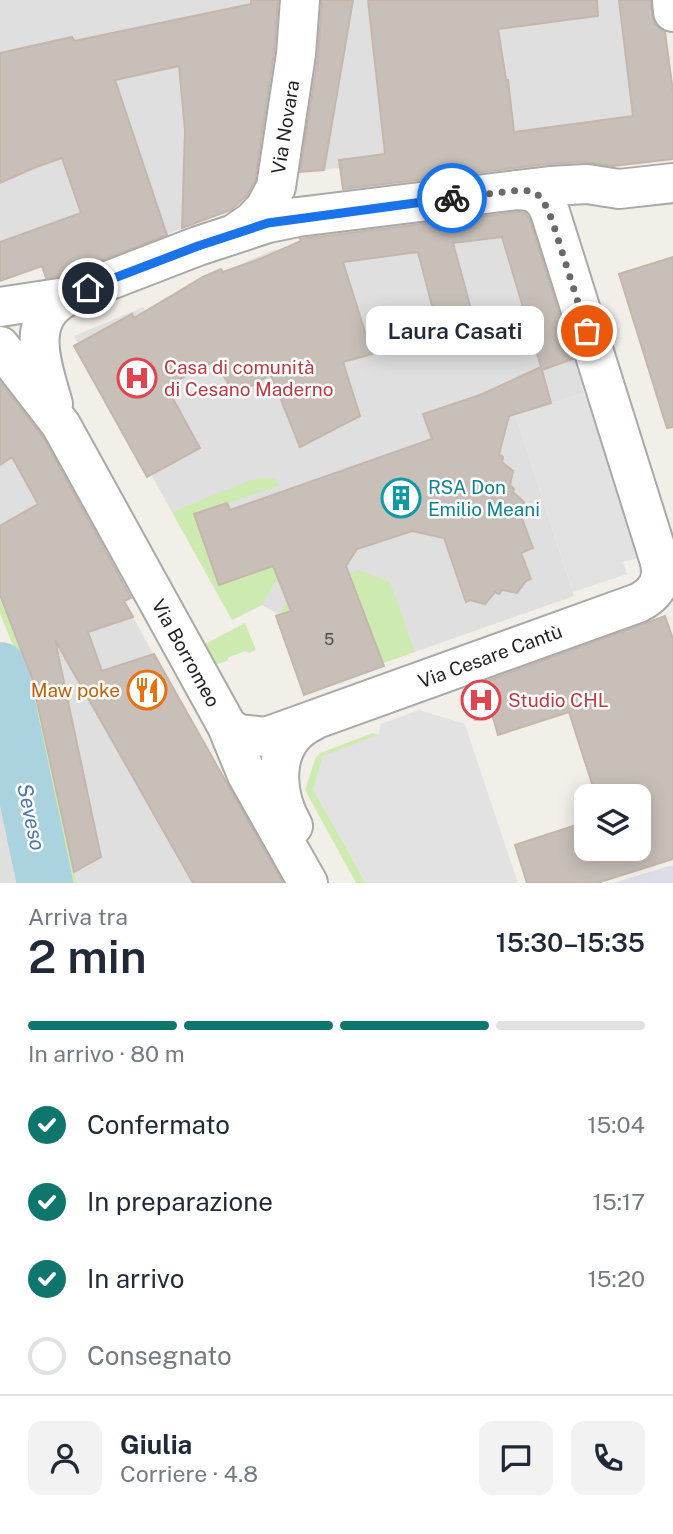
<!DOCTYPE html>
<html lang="it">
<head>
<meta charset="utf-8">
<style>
	:root { --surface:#fff; --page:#f2f2f3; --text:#1f2937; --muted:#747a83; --line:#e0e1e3; --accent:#0f766e }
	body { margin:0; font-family:"Public Sans",sans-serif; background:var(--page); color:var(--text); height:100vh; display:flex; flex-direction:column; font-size:26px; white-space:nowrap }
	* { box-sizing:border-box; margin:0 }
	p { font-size:23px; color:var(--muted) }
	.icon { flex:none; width:38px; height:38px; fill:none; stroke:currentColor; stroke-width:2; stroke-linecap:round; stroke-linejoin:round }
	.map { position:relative; height:883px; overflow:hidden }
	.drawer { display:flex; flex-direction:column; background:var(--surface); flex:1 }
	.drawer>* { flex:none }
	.controls { position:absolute; left:574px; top:784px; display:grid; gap:14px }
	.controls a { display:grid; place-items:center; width:77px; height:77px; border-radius:14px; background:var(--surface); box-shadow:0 4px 18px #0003; font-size:35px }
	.pin { position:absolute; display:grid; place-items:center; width:60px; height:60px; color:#fff; margin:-30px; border:4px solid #fff; border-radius:50%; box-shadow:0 2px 7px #0007 }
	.courier { position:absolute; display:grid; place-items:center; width:70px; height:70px; margin:-35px; border:5px solid #1a73e8; border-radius:50%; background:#fff; color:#222; box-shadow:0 2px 9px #0007 }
	.bubble { position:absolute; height:49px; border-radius:14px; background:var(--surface); box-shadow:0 4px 18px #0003; font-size:23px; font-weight:600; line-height:49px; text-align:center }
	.summary em { font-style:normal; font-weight:600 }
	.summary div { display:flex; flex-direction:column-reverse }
	.summary { display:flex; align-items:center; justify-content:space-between; height:119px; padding:0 28px }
	h1 { font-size:46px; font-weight:600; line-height:52px }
	.bar { display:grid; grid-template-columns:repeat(4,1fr); gap:10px 7px; align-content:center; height:84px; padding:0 28px }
	.bar i { height:9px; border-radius:5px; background:var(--line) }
	.bar .current { background:var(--accent) }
	.bar p { grid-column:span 4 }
	.line { display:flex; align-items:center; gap:18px; padding:0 28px; border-top:2px solid var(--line) }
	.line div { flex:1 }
	.round { display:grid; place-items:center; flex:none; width:74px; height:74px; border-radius:14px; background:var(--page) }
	ol { padding:0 28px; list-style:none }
	li { display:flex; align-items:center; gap:21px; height:77px }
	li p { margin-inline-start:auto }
	li .icon { padding:7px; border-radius:50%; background:var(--accent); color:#fff; stroke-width:4 }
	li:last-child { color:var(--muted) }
	li i { width:38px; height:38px; border:4px solid var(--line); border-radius:50% }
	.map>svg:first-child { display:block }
	.residential { fill:#e0dfdf }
	.grass { fill:#cdebb0 }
	.parking { fill:#e2e2e2 }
	.plaza { fill:#dddde8 }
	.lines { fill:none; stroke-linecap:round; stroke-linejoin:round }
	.river { stroke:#aad3df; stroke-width:56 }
	.building { fill:#c7bfb8; stroke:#c4b6ab; stroke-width:2 }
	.minor-casing { stroke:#a9a9a9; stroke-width:42 }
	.minor { stroke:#fff; stroke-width:38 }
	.done { stroke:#6b6a68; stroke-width:7; stroke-dasharray:0 12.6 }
	.route { stroke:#1a73e8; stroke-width:9 }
	.labels { text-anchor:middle; stroke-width:5; stroke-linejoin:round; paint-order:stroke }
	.number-label { font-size:16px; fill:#4b4948 }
	.street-label { font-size:19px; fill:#222; stroke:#fff }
	.health-label { font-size:19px; fill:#be3a42; stroke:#fff; text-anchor:start }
	.culture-label { font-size:19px; fill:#0d838f; stroke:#fff; text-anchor:start }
	.food-label { font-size:19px; fill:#c56008; stroke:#fff; text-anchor:end }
	.water-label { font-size:21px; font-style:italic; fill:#4a7aab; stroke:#fff }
</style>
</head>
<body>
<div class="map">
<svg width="673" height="883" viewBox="0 0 673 883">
	<rect width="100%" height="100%" fill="#f2efe9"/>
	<path class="residential" d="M0,0H287L258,199L136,246L104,256L105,259L48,282L42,267L0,281Z
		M310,0H662L665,28L660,29V56L669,55L673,92V159L344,199L340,168L284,174Z
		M527,199L577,358L574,360L584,393L515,414L574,596L383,663V666L304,695L276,616L278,614L262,605L232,620L74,336L143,307L146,311L221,269L223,272L273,250L282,249L285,255L303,247L297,228Z
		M0,372L29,411L131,598L124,601L227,787L230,786L284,882L288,881L290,883H77L32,679L10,620L0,600Z
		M0,788L20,883H0Z"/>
	<path class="grass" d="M263,478L276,479L279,486L194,515L219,585L273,566L278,578L262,605L232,620L173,514L174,511L251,480Z
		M358,570L390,582L415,652L383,663L355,589L279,615L291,594Z
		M0,600L17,636L32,679L77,883H64L25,686L17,655L0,614Z
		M245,623L256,650L249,653L246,651L229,657L227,661L212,666L201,646Z
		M373,733L378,735L313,789L366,883H356L305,790L315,759L320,753Z"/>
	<path class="parking" d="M584,393L595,423L601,422L644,556L623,562L627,574L573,592L515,414Z
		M419,710L465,724L518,883H366L313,789L323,756L378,735L381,724Z"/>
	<path class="plaza" d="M673,865V883H613Z"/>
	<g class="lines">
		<path class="river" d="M0,670L45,883"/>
	</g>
	<path class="building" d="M251,0H278L274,52L255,180L247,195L231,210L182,228L185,130L179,66L115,80L167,235L60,276L46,278L42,266L0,281V242L81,213L62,158L36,167L0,183V53L72,37L74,41L251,4Z
		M322,0H353L324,170L300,172L318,57Z
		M368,0H597L598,16L498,29L506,80H508L514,132L633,116L619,0H650L655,24L665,32L673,92V159L613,166L586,162L547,164L343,189L339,160L385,154Z
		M518,212L525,213L530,220L573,359L542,370L551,403L509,416L499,454L503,457L502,462L513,471L510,485L514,489L513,492L524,502L521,516L533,548L521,553L531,579L526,581L517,593L502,590L499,594L495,592L485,604L470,600L466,602L444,538L412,531L357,549L346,566L384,666L304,695L276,616L291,611L273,566L219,585L194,514L227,503L230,510L432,439L423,414L480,395L541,367L502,237L453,243L477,331L441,340L418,252L343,262L372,354L343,362L360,416L300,447L271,375L235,395L215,361L166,386L200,448L147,477L74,346L132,314L134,318L203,277L221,269L223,272L260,259L301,241L300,239Z
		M673,257V427L667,428L619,274Z
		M0,382L43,437L131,598L124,601L133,617L88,632L102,671L154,654L283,883H193L55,640L101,857L74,872L32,678L0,595V526L38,504L12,457L0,465Z
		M665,616L673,639V859L597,883H527L515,845L586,822V849H639V796H596L569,712L498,735L492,714L475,720L465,689Z"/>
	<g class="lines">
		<defs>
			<path id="minor" d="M672,0L673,12
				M237,232L253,221L265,208L276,187L296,54L300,0
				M0,307L66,297L198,246L268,223L298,217L550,186L587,184L619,189L673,183
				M0,346L61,425L227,726L247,775L308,883
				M53,404C43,368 23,319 66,297
				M227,726L238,734L266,737L638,603C657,594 665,579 659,559L550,212C543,195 533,190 516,190
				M293,826C273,791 271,740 313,721"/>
		</defs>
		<use href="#minor" class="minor-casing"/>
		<use href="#minor" class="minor"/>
	</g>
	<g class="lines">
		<path class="done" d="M452,198L522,190L535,192L543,200L552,220L587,331"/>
		<path class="route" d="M88,288L198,246L268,223L452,198"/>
	</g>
	<defs>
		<symbol id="hospital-ring" viewBox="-11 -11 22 22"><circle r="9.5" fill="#fff" stroke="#e0444e" stroke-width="1.5"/><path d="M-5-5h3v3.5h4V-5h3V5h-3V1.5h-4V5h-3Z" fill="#e0444e"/></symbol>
		<symbol id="building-ring" viewBox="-11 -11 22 22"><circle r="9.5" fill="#fff" stroke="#0f9aa8" stroke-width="1.5"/><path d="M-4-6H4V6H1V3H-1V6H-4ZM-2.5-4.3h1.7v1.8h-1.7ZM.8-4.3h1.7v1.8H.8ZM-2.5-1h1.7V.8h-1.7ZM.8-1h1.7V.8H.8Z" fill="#0f9aa8"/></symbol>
		<symbol id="restaurant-ring" viewBox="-11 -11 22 22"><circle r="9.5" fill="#fff" stroke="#e8710a" stroke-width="1.5"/><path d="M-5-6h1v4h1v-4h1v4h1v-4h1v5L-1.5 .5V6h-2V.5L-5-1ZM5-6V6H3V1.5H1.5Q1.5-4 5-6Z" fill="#e8710a"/></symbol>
	</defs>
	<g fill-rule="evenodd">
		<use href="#hospital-ring" x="115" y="356" width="44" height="44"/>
		<use href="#building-ring" x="379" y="476" width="44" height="44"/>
		<use href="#restaurant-ring" x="125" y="668" width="44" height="44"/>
		<use href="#hospital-ring" x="459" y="678" width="44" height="44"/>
	</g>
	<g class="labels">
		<g class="number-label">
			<text x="329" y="645">5</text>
		</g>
		<g class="street-label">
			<text transform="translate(285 127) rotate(-81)" y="7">Via Novara</text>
			<text transform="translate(186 653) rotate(61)" y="7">Via Borromeo</text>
			<text transform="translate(490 656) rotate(-20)" y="7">Via Cesare Cantù</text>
		</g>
		<g class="health-label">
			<text x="164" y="374">Casa di comunità<tspan x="164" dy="22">di Cesano Maderno</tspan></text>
			<text x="508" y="707">Studio CHL</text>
		</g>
		<g class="culture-label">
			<text x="428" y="494">RSA Don<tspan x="428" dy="22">Emilio Meani</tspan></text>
		</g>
		<g class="food-label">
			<text x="120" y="697">Maw poke</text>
		</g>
		<g class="water-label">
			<text transform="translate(31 817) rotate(78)" y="7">Seveso</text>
		</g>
	</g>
</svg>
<div class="controls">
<a><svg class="icon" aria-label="layers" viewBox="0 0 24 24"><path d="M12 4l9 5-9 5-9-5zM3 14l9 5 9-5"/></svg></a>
</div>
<div class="pin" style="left:587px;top:331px;background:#ea580c"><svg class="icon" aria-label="bag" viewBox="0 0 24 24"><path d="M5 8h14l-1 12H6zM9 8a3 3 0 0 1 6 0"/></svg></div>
<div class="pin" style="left:88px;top:288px;background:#1f2937"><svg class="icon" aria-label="home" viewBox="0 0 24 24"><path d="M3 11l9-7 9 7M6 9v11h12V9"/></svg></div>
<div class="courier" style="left:452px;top:198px"><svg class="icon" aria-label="bike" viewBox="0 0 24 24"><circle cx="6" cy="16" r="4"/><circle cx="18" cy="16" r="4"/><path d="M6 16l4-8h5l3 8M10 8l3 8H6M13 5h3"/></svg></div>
<div class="bubble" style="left:366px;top:306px;width:178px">Laura Casati</div>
</div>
<section class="drawer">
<div class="summary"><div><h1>2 min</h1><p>Arriva tra</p></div><em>15:30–15:35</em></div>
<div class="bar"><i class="current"></i><i class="current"></i><i class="current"></i><i></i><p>In arrivo · 80 m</p></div>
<ol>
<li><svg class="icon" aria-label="check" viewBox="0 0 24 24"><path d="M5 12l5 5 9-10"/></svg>Confermato<p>15:04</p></li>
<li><svg class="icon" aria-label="check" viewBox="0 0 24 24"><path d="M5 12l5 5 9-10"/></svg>In preparazione<p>15:17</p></li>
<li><svg class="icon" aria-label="check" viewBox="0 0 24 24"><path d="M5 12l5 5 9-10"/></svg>In arrivo<p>15:20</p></li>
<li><i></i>Consegnato</li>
</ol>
<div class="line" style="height:126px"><a class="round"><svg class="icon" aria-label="person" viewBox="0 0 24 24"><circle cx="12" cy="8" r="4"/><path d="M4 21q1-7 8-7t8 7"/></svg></a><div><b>Giulia</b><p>Corriere · 4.8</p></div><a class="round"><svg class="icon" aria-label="chat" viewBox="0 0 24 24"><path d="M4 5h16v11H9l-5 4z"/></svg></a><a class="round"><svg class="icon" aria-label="phone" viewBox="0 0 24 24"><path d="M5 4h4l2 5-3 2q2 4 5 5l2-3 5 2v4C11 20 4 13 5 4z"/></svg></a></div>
</section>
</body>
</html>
